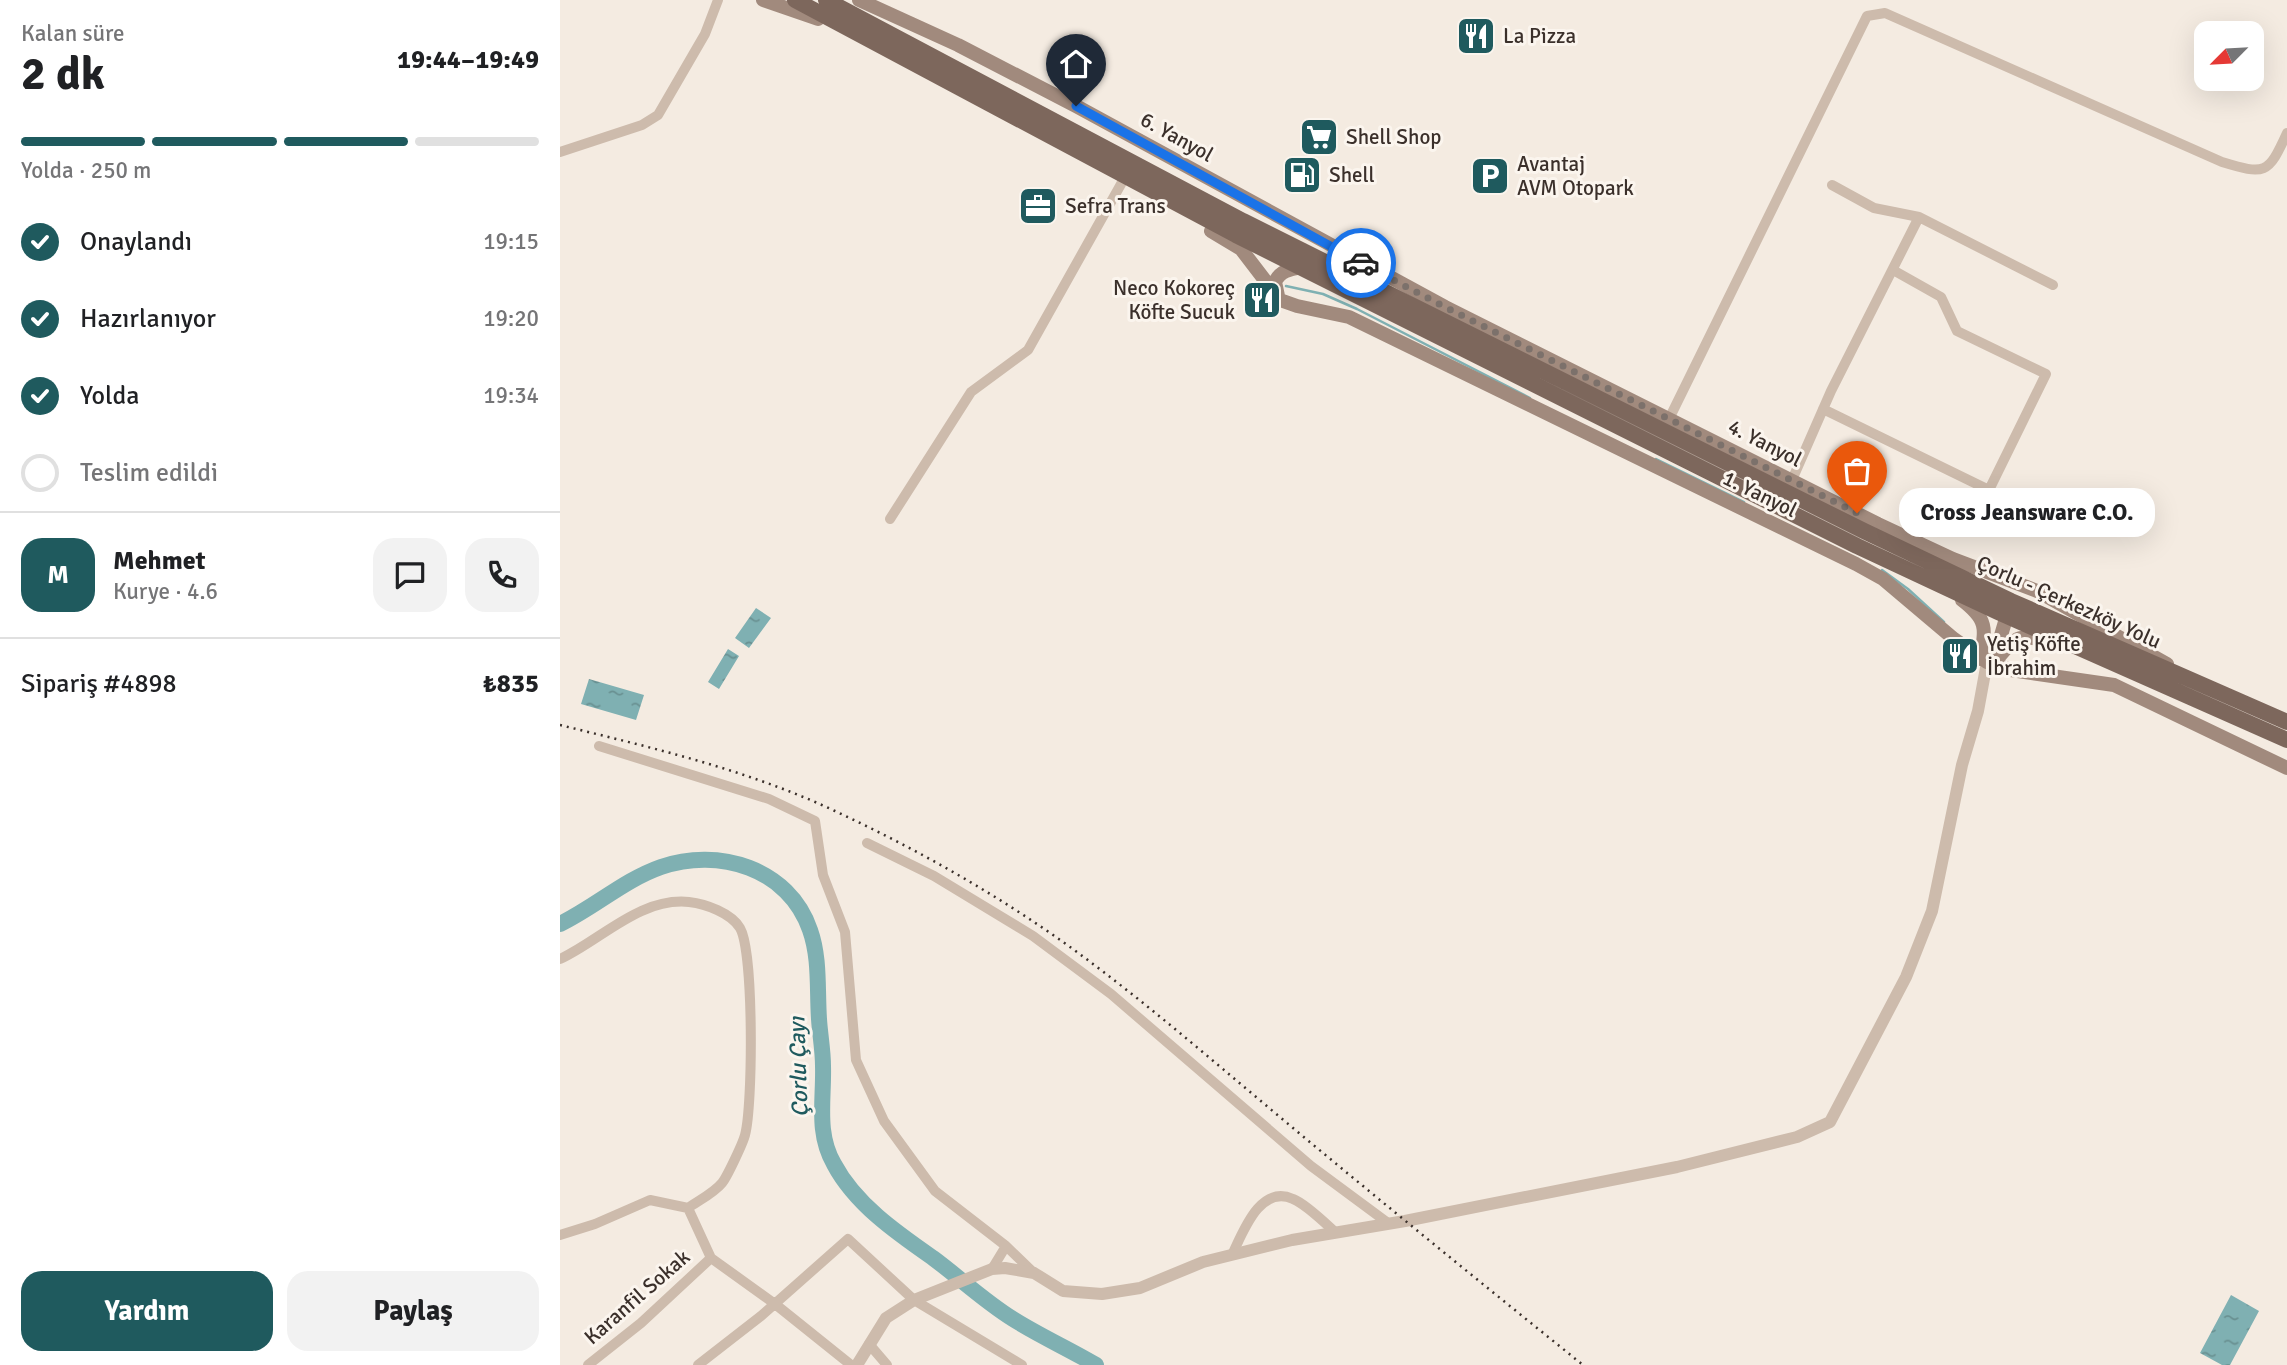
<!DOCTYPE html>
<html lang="tr">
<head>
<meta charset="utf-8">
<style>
	:root { --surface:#fff; --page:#f2f2f2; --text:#202124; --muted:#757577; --line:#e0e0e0; --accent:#1f5a5e }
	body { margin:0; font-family:Signika,sans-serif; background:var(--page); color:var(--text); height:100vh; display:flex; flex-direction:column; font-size:26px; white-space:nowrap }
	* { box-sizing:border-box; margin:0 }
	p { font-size:23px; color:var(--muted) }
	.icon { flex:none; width:38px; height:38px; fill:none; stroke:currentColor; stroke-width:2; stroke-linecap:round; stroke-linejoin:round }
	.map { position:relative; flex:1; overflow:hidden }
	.side { display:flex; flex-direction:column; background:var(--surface); width:560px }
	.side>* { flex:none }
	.needle { width:46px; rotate:246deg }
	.tools { position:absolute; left:1634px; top:21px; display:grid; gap:14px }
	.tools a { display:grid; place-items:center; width:70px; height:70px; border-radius:14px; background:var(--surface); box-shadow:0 7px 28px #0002; font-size:35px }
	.pin { position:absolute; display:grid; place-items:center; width:60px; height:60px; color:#fff; margin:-72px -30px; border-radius:50% 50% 50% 0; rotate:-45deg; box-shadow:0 0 7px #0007 }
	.pin .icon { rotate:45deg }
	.courier { position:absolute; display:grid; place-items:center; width:70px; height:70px; margin:-35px; border:5px solid #1a73e8; border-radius:50%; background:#fff; color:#222; box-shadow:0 2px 9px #0007 }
	.bubble { position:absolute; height:49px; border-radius:21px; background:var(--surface); box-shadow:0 7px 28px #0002; font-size:23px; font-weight:700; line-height:49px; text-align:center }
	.head em { font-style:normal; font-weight:700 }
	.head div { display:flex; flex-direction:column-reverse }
	.head { display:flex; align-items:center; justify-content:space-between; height:119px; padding:0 21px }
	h1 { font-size:46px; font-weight:700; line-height:52px }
	.bar { display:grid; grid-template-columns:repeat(4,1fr); gap:10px 7px; align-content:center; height:84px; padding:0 21px }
	.bar i { height:9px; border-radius:5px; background:var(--line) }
	.bar .on { background:var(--accent) }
	.bar p { grid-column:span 4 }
	.line { display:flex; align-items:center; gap:18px; padding:0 21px; border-top:2px solid var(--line) }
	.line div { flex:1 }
	.round { display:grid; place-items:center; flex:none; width:74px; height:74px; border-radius:21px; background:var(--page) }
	ol { padding:0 21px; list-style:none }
	li { display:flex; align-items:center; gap:21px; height:77px }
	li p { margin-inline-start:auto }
	li .icon { padding:7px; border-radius:50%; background:var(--accent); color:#fff; stroke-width:4 }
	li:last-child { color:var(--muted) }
	li i { width:38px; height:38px; border:4px solid var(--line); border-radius:50% }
	.primary-button { display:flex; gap:14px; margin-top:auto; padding:14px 21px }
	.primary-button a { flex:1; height:80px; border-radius:21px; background:var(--accent); color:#fff; font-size:28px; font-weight:700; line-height:80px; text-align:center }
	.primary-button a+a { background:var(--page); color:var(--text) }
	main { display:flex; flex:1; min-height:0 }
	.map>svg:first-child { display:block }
	.water { fill:url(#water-ripples) }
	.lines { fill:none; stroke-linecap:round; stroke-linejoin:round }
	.stream { stroke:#7fb0b2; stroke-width:2.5 }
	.river { stroke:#7fb0b2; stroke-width:16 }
	.minor { stroke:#cdbbac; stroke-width:10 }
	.tertiary { stroke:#cdbbac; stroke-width:12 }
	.secondary { stroke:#a18a7d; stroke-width:14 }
	.primary { stroke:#7d675c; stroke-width:16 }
	.rail { stroke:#3b302b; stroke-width:2.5; stroke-dasharray:2 5; stroke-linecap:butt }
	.done { stroke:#7c716b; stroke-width:7; stroke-dasharray:0 12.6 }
	.route { stroke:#1a73e8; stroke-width:9 }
	.labels { text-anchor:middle; stroke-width:6; stroke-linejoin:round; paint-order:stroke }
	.poi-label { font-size:21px; fill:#3b302b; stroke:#fbf5ee; text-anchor:start }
	.street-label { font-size:21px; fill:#3b302b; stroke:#fbf5ee }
	.water-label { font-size:23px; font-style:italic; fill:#1f5a5e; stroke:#fbf5ee }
</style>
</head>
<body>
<main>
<section class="side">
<div class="head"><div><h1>2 dk</h1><p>Kalan süre</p></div><em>19:44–19:49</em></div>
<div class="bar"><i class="on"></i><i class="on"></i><i class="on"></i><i></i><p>Yolda · 250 m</p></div>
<ol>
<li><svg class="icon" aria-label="check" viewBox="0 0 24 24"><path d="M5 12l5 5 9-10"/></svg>Onaylandı<p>19:15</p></li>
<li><svg class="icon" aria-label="check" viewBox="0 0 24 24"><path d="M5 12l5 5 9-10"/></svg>Hazırlanıyor<p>19:20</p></li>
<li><svg class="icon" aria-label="check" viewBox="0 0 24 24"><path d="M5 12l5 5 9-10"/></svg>Yolda<p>19:34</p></li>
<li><i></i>Teslim edildi</li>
</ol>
<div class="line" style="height:126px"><b class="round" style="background:var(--accent);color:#fff">M</b><div><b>Mehmet</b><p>Kurye · 4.6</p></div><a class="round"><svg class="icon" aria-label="chat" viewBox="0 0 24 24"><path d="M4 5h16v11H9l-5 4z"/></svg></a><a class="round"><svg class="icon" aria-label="phone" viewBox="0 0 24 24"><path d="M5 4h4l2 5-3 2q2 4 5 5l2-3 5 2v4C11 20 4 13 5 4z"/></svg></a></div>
<div class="line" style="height:91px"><div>Sipariş #4898</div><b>₺835</b></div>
<div class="primary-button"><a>Yardım</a><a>Paylaş</a></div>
</section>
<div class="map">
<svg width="1727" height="1365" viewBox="0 0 1727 1365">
	<defs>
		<pattern id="water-ripples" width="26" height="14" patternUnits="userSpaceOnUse" patternTransform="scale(1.75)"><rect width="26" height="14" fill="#7fb0b2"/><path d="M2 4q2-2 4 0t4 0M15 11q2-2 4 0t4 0" fill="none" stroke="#699091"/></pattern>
	</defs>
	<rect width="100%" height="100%" fill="#f4ebe1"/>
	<path class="water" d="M196,608L211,618L189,648L175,638Z
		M168,649L179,656L159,689L148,682Z
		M29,679L84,695L76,720L21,704Z
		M1671,1295L1699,1311L1670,1365H1662L1640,1353Z"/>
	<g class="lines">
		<path class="stream" d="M726,286L763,294L797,309L970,398
			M1096,459L1184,502
			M1322,570L1348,589L1384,622"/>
		<path class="river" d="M0,924C35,907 64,880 101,867C158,847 229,868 250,930C260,958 257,989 259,1019C260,1035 263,1050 263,1066C264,1100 256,1133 274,1164C295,1204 337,1233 373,1258C400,1278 424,1301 453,1319C480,1336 509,1349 536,1365"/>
		<path class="minor" d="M0,152L82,125L98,115L145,34L158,0
			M1272,185L1314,208L1359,217L1493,285
			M1263,409L1429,490L1486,374L1397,331L1381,297L1333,270
			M1109,419L1307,16L1325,13L1662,162C1705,175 1708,175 1727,133
			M1232,480L1271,391L1359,217
			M330,519L411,392L468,350L565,177
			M39,746L209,799L255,821L263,875L285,932L296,1060L324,1121L375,1191L446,1246
			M307,843L374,876L473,936L551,994L751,1166L828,1223
			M0,959C41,940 80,897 129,902C146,904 171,913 180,928C194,952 193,1106 185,1135C183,1143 167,1177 162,1183C154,1193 138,1201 128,1208
			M0,1235L35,1224L90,1200L128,1208L151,1258L215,1304L291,1365
			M672,1255C683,1232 700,1184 733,1199C746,1204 765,1223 776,1233
			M432,1269L446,1246L474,1273
			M309,1344L327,1365
			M28,1365L81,1323L151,1258
			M138,1365L201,1316L288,1239L354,1300L462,1365"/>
		<path class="tertiary" d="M297,1365L326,1318L354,1300L432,1269L445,1268L474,1273L503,1291L542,1294L580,1288L643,1262L732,1240L845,1221L1117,1167L1237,1137L1270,1122L1346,977L1372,911L1402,765L1418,711L1427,662"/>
		<path class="secondary" d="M203,0L258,19
			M299,0L398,45L516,106L885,307L1318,524L1393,559L1477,591L1607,664
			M651,231L681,249L720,300L737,306L789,317L1296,564L1323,579L1394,639L1427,662L1451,670L1554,685L1727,768
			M718,296L715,282C720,271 730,269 741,267
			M1402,600C1428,620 1426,628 1420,659
			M1435,656L1447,615
			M1433,664C1457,635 1457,632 1495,644"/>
		<path class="primary" d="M235,0L676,235L1297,546L1438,612L1727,740
			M266,0L683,221L1304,531L1451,601L1727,722"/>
		<path class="rail" d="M0,725C93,748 188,770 275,811C365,853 454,904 533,964C602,1016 667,1073 733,1128C829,1208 926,1287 1023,1365"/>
	</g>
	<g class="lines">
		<path class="done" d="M801,263L885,307L1297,513"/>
		<path class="route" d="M516,106L801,263"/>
	</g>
	<defs>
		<symbol id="restaurant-square" viewBox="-11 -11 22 22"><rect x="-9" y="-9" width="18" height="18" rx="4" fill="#1f5a5e" stroke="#fbf5ee"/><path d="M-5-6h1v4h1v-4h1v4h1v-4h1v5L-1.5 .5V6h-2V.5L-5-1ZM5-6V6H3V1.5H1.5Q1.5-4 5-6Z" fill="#fff"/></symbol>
		<symbol id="supermarket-square" viewBox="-11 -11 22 22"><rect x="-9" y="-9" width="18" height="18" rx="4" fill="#1f5a5e" stroke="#fbf5ee"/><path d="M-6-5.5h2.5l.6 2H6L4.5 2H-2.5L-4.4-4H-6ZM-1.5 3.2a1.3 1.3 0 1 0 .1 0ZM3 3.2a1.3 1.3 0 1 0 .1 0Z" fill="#fff"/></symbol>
		<symbol id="fuel-square" viewBox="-11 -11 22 22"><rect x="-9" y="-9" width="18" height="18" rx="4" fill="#1f5a5e" stroke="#fbf5ee"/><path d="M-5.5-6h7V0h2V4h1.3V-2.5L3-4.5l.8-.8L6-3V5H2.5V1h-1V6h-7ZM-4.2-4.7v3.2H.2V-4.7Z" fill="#fff"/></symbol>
		<symbol id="parking-square" viewBox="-11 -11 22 22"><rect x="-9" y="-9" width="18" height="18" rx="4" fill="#1f5a5e" stroke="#fbf5ee"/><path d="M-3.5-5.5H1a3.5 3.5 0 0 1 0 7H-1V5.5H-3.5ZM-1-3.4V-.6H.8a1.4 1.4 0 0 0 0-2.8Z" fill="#fff"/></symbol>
		<symbol id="office-square" viewBox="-11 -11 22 22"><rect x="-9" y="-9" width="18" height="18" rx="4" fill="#1f5a5e" stroke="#fbf5ee"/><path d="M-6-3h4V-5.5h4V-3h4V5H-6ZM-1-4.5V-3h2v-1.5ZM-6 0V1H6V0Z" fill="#fff"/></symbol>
	</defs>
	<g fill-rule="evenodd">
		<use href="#restaurant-square" x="894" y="14" width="44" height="44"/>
		<use href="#supermarket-square" x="737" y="115" width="44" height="44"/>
		<use href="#fuel-square" x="720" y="153" width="44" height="44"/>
		<use href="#parking-square" x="908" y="154" width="44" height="44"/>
		<use href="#office-square" x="456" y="184" width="44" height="44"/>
		<use href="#restaurant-square" x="680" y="278" width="44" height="44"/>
		<use href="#restaurant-square" x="1378" y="634" width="44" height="44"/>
	</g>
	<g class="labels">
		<g class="poi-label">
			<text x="943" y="43">La Pizza</text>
			<text x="786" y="144">Shell Shop</text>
			<text x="957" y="171">Avantaj<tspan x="957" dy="24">AVM Otopark</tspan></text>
			<text x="769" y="182">Shell</text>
			<text x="505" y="213">Sefra Trans</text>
			<text x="675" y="295" text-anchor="end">Neco Kokoreç<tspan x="675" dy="24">Köfte Sucuk</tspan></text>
			<text x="1427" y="651">Yetiş Köfte<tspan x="1427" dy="24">İbrahim</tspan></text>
		</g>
		<g class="street-label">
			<text transform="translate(617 137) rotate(29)" y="7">6. Yanyol</text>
			<text transform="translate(1205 443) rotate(27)" y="7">4. Yanyol</text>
			<text transform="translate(1200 494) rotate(26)" y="7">1. Yanyol</text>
			<text transform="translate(1509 602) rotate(24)" y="7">Çorlu - Çerkezköy Yolu</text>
			<text transform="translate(77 1297) rotate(-41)" y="7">Karanfil Sokak</text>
		</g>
		<g class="water-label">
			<text transform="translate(238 1067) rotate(-92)" y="8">Çorlu Çayı</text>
		</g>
	</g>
</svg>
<div class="tools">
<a><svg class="needle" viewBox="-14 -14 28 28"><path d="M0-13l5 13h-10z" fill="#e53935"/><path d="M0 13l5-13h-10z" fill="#757577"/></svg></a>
</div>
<div class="pin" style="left:1297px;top:513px;background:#ea580c"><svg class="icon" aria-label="bag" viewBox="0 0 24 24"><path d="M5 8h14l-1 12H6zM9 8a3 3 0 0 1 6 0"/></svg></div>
<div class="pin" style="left:516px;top:106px;background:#1f2937"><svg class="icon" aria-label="home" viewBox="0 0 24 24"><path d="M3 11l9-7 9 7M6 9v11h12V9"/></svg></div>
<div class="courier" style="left:801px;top:263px"><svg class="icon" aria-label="car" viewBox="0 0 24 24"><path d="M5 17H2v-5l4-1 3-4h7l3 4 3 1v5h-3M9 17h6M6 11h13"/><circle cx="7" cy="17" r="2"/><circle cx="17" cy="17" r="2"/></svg></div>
<div class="bubble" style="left:1339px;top:488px;width:256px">Cross Jeansware C.O.</div>
</div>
</main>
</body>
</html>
